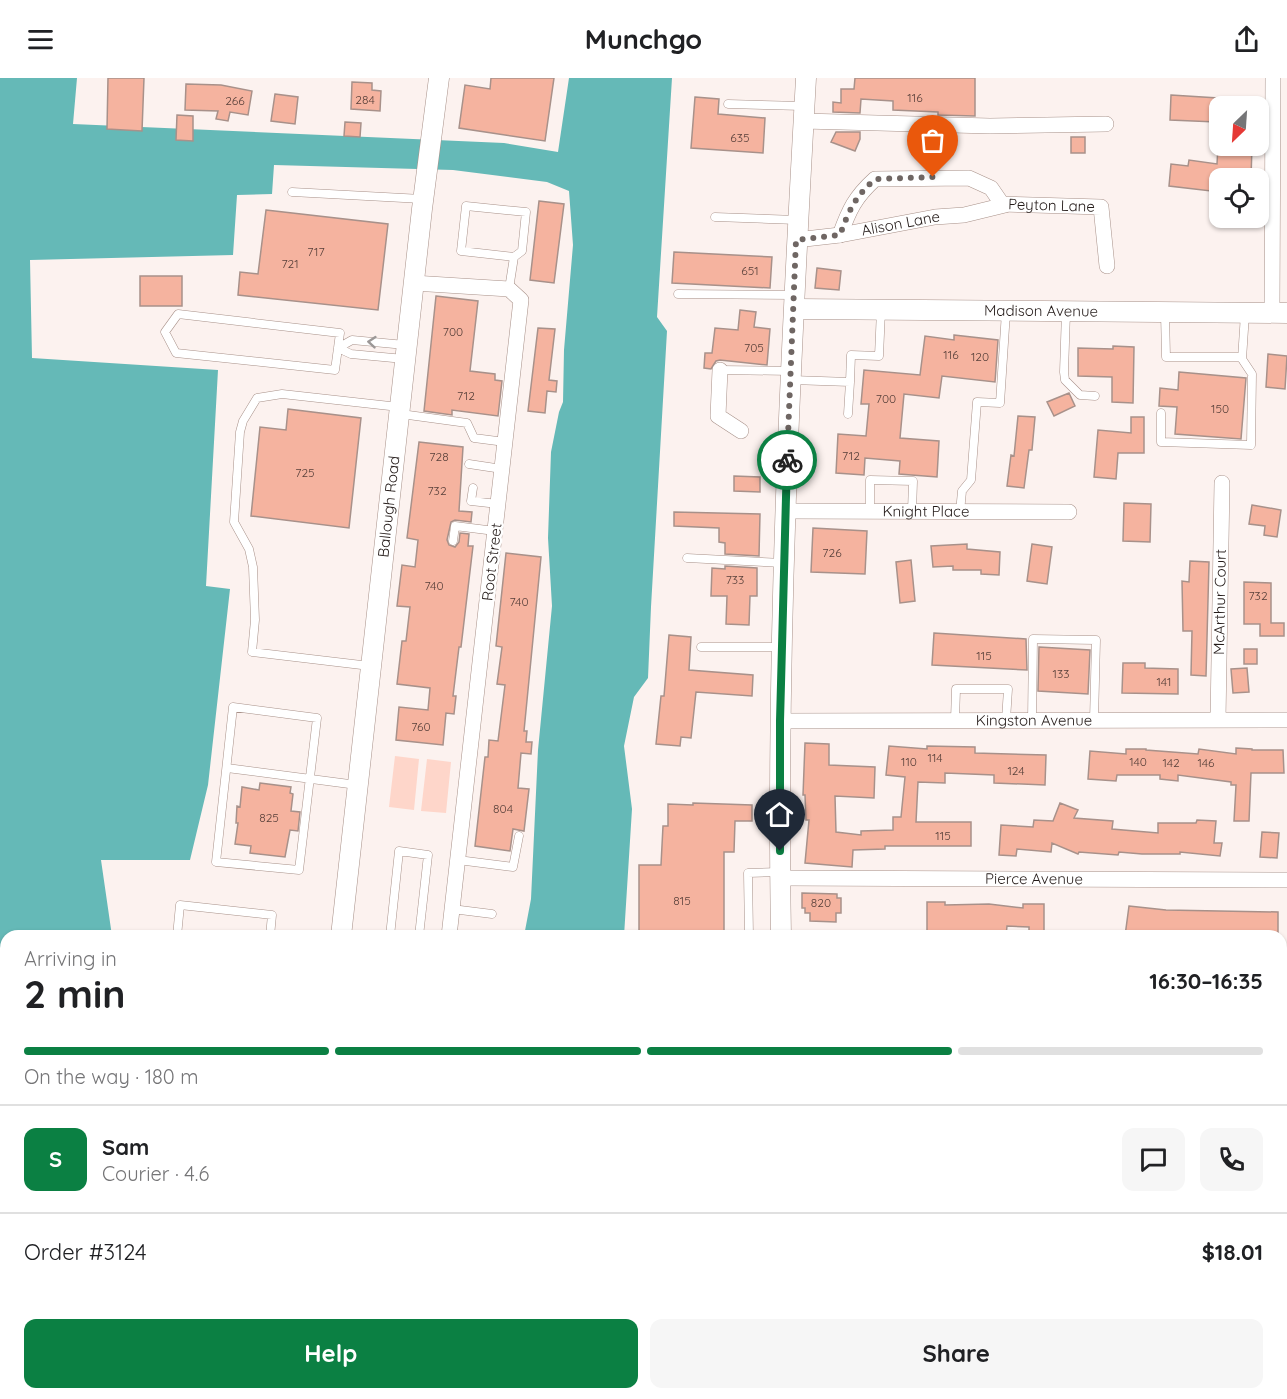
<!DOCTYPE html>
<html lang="en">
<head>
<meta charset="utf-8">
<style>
	:root { --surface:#fff; --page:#f6f6f6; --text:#202124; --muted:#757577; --line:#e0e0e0; --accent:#0b8043 }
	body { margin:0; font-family:Quicksand,sans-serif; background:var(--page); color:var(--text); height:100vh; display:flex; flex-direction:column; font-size:22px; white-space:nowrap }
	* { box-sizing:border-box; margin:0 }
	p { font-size:20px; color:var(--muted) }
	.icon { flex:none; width:33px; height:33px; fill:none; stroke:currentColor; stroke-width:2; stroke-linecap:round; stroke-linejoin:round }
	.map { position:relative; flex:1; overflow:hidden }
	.panel { position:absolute; left:0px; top:852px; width:1287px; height:470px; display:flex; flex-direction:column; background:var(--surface); border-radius:18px 18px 0 0; box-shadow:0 2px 4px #0004 }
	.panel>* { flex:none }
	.needle { width:39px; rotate:205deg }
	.buttons { position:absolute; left:1209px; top:18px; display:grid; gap:12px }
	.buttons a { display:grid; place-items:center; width:60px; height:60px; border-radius:12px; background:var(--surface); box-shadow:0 2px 4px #0004; font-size:30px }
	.pin { position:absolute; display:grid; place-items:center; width:51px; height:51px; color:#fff; margin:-62px -26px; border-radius:50% 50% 50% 0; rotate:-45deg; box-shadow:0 0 6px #0007 }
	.pin .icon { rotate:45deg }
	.courier { position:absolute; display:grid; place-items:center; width:60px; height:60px; margin:-30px; border:4px solid #0b8043; border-radius:50%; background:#fff; color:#222; box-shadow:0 2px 8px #0007 }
	.overview em { font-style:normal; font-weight:700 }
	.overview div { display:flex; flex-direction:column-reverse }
	.overview { display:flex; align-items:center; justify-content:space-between; height:102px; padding:0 24px }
	h1 { font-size:39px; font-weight:700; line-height:45px }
	.bar { display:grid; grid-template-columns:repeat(4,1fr); gap:9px 6px; align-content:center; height:72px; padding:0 24px }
	.bar i { height:8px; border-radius:4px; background:var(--line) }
	.bar .current { background:var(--accent) }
	.bar p { grid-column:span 4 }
	.line { display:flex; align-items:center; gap:15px; padding:0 24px; border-top:2px solid var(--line) }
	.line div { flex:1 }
	.round { display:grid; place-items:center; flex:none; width:63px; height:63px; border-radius:12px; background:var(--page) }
	.button { display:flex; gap:12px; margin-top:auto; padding:12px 24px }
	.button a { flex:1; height:69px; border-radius:12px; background:var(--accent); color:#fff; font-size:24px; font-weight:700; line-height:69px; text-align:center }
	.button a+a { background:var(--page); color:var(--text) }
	header { display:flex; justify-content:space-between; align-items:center; height:78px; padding:0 24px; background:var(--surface); font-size:27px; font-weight:700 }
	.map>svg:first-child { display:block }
	.green { fill:#fed6ca }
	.water { fill:#65b9b7 }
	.pier { fill:#fcf2ef }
	.building { fill:#f5b39f; stroke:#a8918a; stroke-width:1.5 }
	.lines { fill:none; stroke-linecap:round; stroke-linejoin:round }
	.service-casing { stroke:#a89189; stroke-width:9 }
	.minor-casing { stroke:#a89189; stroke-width:16 }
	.tertiary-casing { stroke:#a89189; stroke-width:21 }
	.secondary-casing { stroke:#a89189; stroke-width:22 }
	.service { stroke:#fff; stroke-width:8 }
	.minor { stroke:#fff; stroke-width:15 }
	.tertiary { stroke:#fff; stroke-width:20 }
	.secondary { stroke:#fff; stroke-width:21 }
	.oneway { stroke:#9c9897 }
	.done { stroke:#6f6663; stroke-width:6; stroke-dasharray:0 10.8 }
	.route { stroke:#0b8043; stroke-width:8 }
	.labels { text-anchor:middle; stroke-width:5; stroke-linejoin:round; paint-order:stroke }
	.number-label { font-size:12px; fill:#58403a }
	.street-label { font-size:15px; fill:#231a18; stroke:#fff }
</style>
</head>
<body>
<header><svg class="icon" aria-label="menu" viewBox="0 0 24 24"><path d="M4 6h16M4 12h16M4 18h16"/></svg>Munchgo<svg class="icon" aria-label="share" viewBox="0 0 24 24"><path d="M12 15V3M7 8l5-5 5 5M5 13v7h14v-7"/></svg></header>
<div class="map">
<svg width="1287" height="1321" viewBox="0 0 1287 1321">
	<rect width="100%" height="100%" fill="#fcf2ef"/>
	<path class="green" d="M395,678L419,681L414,732L389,729Z
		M427,681L451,684L446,735L421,733Z
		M0,1159H6V1241L0,1242Z"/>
	<path class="water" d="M0,0H77L73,46L504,65L558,74L569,0H672L657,239L667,253L651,529L648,600L634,619L624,668L632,731L624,858H524L531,821L538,672L552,528L548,460L551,374L559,334L563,324L564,272L573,167L569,113L547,104L453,92L274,87L272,116L237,117L233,177L30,182L32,280L218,292L206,508L230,511L208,707L190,782H101L112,858H6V1159H0Z
		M6,1241V1316H591L596,1321H0V1242Z"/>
	<path class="pier" d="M0,954L6,955V1162H0Z
		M6,1245V1316H25L8,1321H0V1246Z"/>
	<path class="building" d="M108,0H144L142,53L107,51Z
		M491,0H554L545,63L459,50L465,7L490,11Z
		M855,0H975V38L938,37V34L893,32V23L861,21L860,35L833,34V24L841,25V11H854Z
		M352,4L372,5V12L381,13L380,33L351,31Z
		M186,6L221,7L252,13L248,37L230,34L228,43L216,41L218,33L185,32Z
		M275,16L298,19L295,46L271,43Z
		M1171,17L1218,20L1216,44L1170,42Z
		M695,19L719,21L718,36L765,40L763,75L691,70Z
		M177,37L193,38V63L176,62Z
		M345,44L361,45L360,59L344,58Z
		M836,54H860V61L855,73L831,64Z
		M1071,59H1085V75H1071Z
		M1218,68H1252L1251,100H1220V104H1212L1211,113L1169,108L1171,86L1188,88L1189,82L1217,86Z
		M539,123L564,126L554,205L530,202Z
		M266,132L388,146L378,232L238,217L240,194L258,196Z
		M674,174L772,179L770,210L672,205Z
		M817,190L841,193L839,212L815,210Z
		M140,198H182V228H140Z
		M436,218L478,223L470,293L495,296V302L502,303L498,338L452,332V337L424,333Z
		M740,232L756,234L754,249L770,251L767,287L720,282L716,283L711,291L704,290L705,275H712L715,250L738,252Z
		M538,250L555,251L549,302L557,303L556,314L547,313L545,335L528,333Z
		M954,257L998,262L995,304L942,298L939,320L904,316L900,360L939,363L937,399L899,396L900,383L865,380L864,397L836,395L838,356L866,358L869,326H861L864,292L920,297L925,258L954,262Z
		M1113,268L1134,269L1133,325L1112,324V299L1078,298V270L1113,271Z
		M1268,276L1287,278L1285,311L1266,309Z
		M1179,294L1246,300L1241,361L1175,356L1177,329L1159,328L1160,310L1178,312Z
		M1069,315L1075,328L1054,338L1047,324Z
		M288,331L361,340L349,450L251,438L260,349L286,352Z
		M1018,338L1035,339L1032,372H1029L1024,410L1007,408L1011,377L1014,378Z
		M1131,339H1144V375H1118L1116,401L1094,399L1098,352L1131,355Z
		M419,364L463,369L459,433L472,434L471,444L455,442L451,444L447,462L449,467L455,469L459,464L460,455L469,456L468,468H473L461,569H459L453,618H456L454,636L446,635L443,667L396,662L399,629L428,632L430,610L397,606L402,563H406L410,529L397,528L402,487L415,489L418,462L407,460Z
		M734,398L760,399V414L734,413Z
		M1124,425L1151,426L1150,464L1123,463Z
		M1252,427L1281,432L1277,459L1264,457L1265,448L1249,446Z
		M674,434L760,436L759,478L725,476V465L719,464V450L674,448Z
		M813,450L867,453L865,496L811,494Z
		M967,466V471L1000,474L999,497L981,496V492H953V488L933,489L931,468Z
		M1032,466L1052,469L1047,506L1027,503Z
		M506,475L541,479L524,653H527L526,664H532L531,676L521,675L518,710L529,711L524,753L513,751L510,773L475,768L485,679H488L489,662L498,663L505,607L497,606L502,569L496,568Z
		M911,482L915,523L900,525L896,484Z
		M1190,483L1209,484L1206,598L1191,597L1192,553H1183L1182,503L1189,504Z
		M725,488L757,490V518H750L749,547L726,546L727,518H711L712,490L725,491Z
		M1244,504L1271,505V545H1284V558H1260V546H1244Z
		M934,555L1026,561L1027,592L932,587Z
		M669,557L691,559L689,592L753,597L752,618L696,614L691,660L681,659L680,668L656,666L661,618H664Z
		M1039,569L1090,572L1088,616L1038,613Z
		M1244,571H1257V586H1244Z
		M1123,585H1145V590L1178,591V616L1122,615Z
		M1247,590L1249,614L1233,615L1231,591Z
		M805,665L829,666V687L875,689L874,720L835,718L836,754L861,757V753L893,752V739H901L905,699L886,697L889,668L927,671V668L975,669V675L1046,677L1045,707L994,705V697L945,695V705L918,704L916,744H971V768H885V771L853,772L852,789L805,785L809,742H806L805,717H803Z
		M1236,670L1252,671V672H1283L1284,695H1251L1249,743H1234L1236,707H1231V704L1178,697V703L1160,701V697H1117L1116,703L1088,701L1090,673L1126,676V671H1146V672L1198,676L1199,671L1236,676Z
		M260,705L291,709L290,715L293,716L291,733L300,734L298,753L290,752L285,779L250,775L251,768L235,766L238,745H236L237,728L240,729L242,709L259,712Z
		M693,725L752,727V743H735L734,774H724V858H639V787H661L663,748H668V726L693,727Z
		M1060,725L1078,732L1074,740L1113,743L1112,751L1158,755V745H1196L1197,742L1216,743L1214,765H1222L1220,778L1180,774V776H1142L1119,774L1118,777L1079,774L1078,776L1052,765L1051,774L1017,771L1016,778L999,777L1001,747L1033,749L1034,742L1053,743Z
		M1262,754L1279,755L1277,780L1260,779Z
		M802,815L837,816V820H841V835H836V844L810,843V835H805V830H802Z
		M927,824H945V827L989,826L1023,830V826H1044V856L1029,855V849L1007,848L1006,858H927Z
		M1129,828L1166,832L1278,834V858H1125Z"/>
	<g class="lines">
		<defs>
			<path id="service" d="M728,26L803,28
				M292,114L422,121
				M715,139L797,142
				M509,211L514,179L461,173L466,128L526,134L522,173L514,179
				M678,216L794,217
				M1066,234L1064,294L1065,302L1080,317L1095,318
				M178,236L340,255L335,292L176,275L165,254Z
				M338,270L352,262L405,267
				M338,270L351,276L404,281
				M1242,281L1245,236
				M719,292L791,293
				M792,302L850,304L848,336
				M850,304L851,277L879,278L881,232
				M1161,335V364L1251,367L1252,296L1242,281L1241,279H1166L1165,235
				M401,336L467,345L474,360L505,364
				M469,386L502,391
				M473,410L471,423L498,426
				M870,434V402L913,403L912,434
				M960,434L962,413L971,402L977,324L1000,325L1006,234
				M453,463L455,448L495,453
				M687,480L783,485
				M701,569H780
				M370,588L252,574L255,542L253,489L249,471L234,444L240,354L243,343L257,320L282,316L399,329
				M233,629L317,640L299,792L216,784Z
				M955,642L956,611H1008L1006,642
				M1032,643L1033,561L1096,562L1094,642
				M227,690L357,707
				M458,782L513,789L519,758
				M452,831L492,836
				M177,858L180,827L272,837L270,858
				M390,858L399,773L428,777L419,858
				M749,858L748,795L779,794
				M908,1321L909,1316"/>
			<g id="minor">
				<path d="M803,43L990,48L1106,46"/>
				<path id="s1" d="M840,157C849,132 855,119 875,101L969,100L991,110L1002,126L1101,129L1107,188"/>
				<path id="s2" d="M796,162L840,157L935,139L964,137L1005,127"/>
				<path d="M413,205L509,211L521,222L449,858"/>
				<path d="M1272,235L1273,0"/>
				<path d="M720,292L718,338L741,353"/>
				<path id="s3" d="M784,433L1069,434"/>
				<path id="s4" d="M1218,641L1222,405"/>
				<path id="s5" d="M780,643L1287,642"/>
				<path id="s6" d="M780,800L1287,802"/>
				<path d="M1281,957L1287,958"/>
				<path d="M1281,1233H1287"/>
			</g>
			<g id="tertiary">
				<path id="s7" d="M795,231L1287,235"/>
				<path id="s8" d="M341,858L422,131L439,0"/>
				<path d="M781,858C776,572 790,286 806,0"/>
				<path d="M637,1316L645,1321"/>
				<path d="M824,1316L825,1321"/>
			</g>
			<path id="secondary" d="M1281,1062L1287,1061
				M1281,1090L1287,1089
				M0,1121L6,1122
				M0,1263L6,1262"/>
		</defs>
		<use href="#service" class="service-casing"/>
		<use href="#minor" class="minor-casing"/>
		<use href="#tertiary" class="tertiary-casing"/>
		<use href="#secondary" class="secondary-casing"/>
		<use href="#service" class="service"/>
		<use href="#minor" class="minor"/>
		<use href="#tertiary" class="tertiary"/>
		<use href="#secondary" class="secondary"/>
	</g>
	<defs><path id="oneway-chevron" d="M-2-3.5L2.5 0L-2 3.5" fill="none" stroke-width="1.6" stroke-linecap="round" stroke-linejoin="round" transform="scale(1.5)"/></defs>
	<use class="oneway" href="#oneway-chevron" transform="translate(372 264) rotate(-175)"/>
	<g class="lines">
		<path class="done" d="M787,382L796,162L840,157C849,132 855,119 875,101L933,99"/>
		<path class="route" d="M780,773V643L787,382"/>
	</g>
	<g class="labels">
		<g class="number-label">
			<text x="915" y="24">116</text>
			<text x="365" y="26">284</text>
			<text x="235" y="27">266</text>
			<text x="740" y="64">635</text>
			<text x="316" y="178">717</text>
			<text x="290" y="190">721</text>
			<text x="750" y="197">651</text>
			<text x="453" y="258">700</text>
			<text x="754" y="274">705</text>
			<text x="951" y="281">116</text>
			<text x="980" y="283">120</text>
			<text x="466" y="322">712</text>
			<text x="886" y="325">700</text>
			<text x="1220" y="335">150</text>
			<text x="851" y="382">712</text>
			<text x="439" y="383">728</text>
			<text x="305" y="399">725</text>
			<text x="437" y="417">732</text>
			<text x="832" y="479">726</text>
			<text x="735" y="506">733</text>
			<text x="434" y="512">740</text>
			<text x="1258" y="522">732</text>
			<text x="519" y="528">740</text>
			<text x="984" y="582">115</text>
			<text x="1061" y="600">133</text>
			<text x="1164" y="608">141</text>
			<text x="421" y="653">760</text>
			<text x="935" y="684">114</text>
			<text x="909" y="688">110</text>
			<text x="1138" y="688">140</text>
			<text x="1171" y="689">142</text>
			<text x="1206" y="689">146</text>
			<text x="1016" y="697">124</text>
			<text x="503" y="735">804</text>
			<text x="269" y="744">825</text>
			<text x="943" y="762">115</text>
			<text x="682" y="827">815</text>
			<text x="821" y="829">820</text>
		</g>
		<g class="street-label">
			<text dy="5" stroke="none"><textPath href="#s1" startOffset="254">Peyton Lane</textPath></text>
			<text dy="5" stroke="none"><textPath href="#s2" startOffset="106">Alison Lane</textPath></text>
			<text dy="5" stroke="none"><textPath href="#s7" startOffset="246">Madison Avenue</textPath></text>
			<text dy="5" stroke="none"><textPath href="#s8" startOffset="432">Ballough Road</textPath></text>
			<text dy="5" stroke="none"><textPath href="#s3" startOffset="142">Knight Place</textPath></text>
			<text transform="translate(492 484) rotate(-83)" y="5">Root Street</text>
			<text dy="5" stroke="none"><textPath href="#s4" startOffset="117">McArthur Court</textPath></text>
			<text dy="5" stroke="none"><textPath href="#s5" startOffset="254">Kingston Avenue</textPath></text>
			<text dy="5" stroke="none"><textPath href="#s6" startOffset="254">Pierce Avenue</textPath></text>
		</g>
	</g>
</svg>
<div class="buttons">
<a><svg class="needle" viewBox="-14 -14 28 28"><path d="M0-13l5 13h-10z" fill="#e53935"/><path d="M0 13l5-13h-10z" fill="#757577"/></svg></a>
<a><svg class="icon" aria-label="locate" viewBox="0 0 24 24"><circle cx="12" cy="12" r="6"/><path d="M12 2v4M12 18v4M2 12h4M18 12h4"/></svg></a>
</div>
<div class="pin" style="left:933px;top:99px;background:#ea580c"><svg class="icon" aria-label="bag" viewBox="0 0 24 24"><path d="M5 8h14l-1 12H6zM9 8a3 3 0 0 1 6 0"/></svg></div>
<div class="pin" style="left:780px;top:773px;background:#1f2937"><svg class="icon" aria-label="home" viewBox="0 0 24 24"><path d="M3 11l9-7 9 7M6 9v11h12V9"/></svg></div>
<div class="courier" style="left:787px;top:382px"><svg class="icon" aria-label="bike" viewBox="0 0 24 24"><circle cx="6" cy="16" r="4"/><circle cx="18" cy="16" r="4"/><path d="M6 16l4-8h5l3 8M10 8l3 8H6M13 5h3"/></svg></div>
<section class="panel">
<div class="overview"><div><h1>2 min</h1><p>Arriving in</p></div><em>16:30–16:35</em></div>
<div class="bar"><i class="current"></i><i class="current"></i><i class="current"></i><i></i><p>On the way · 180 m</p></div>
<div class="line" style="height:108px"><b class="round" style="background:var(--accent);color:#fff">S</b><div><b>Sam</b><p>Courier · 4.6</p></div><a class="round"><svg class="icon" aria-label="chat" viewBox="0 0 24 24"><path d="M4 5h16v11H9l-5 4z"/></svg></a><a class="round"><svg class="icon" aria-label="phone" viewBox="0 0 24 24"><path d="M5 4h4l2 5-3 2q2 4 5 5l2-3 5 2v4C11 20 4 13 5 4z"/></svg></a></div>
<div class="line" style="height:78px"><div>Order #3124</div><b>$18.01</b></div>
<div class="button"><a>Help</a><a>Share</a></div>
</section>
</div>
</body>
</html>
